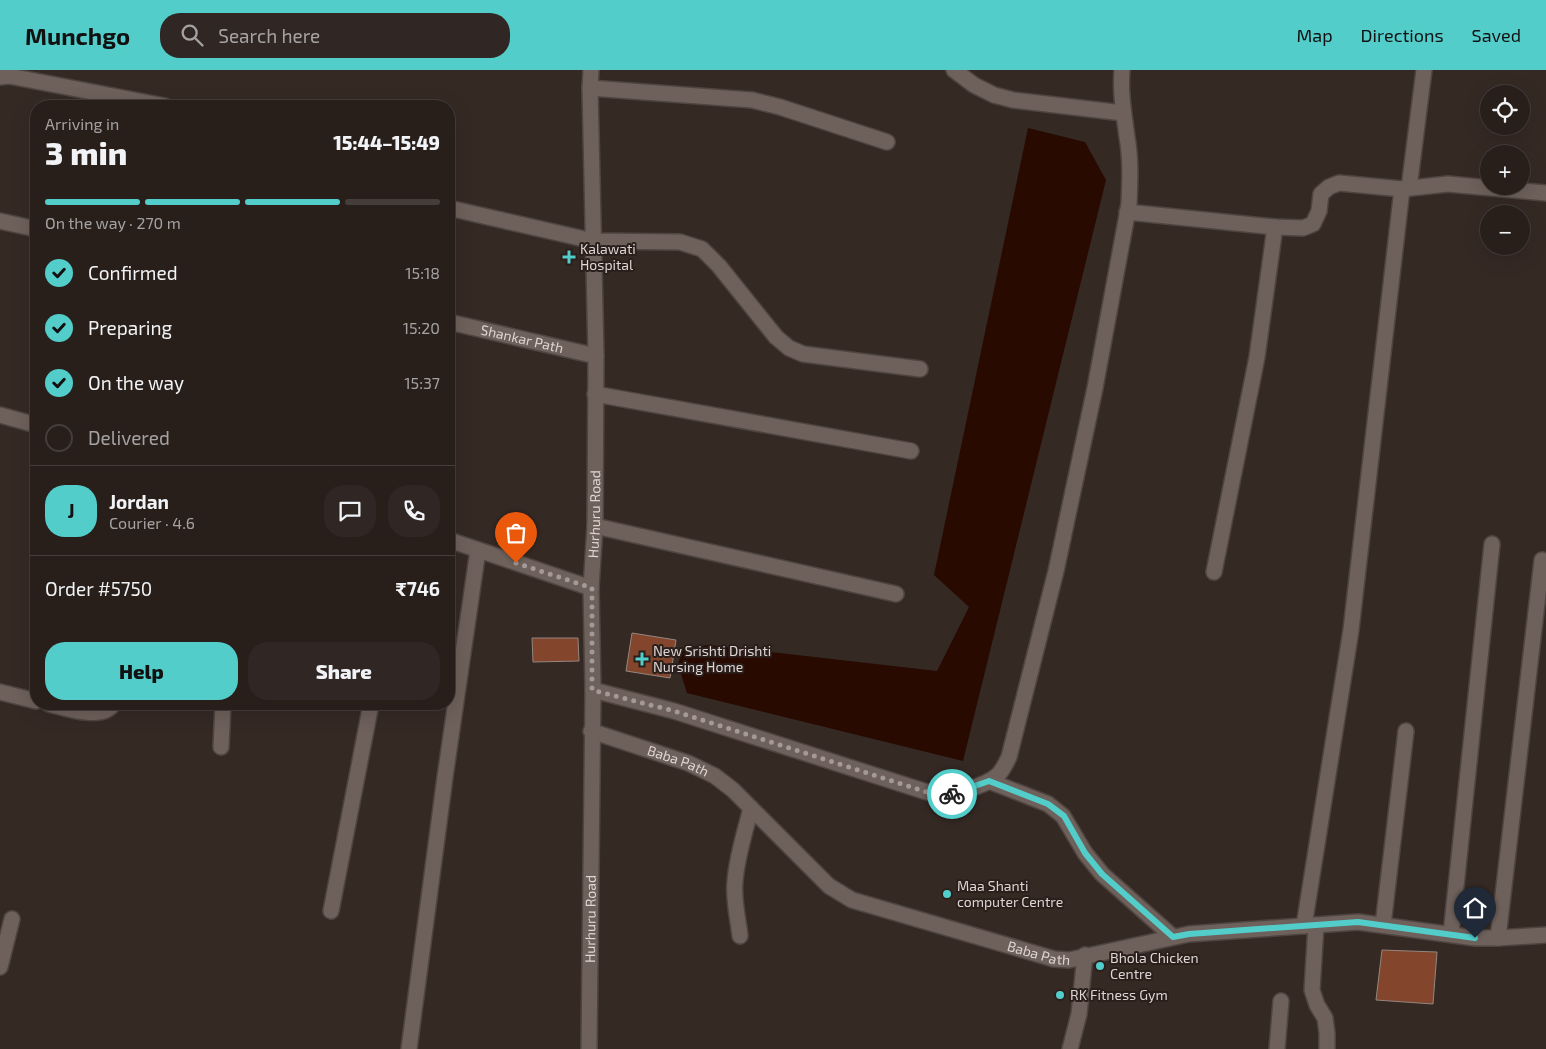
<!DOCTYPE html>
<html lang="en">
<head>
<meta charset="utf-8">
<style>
	:root { --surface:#281f1b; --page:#302724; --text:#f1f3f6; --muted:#a5a2a3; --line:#443d3a; --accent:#53cdca }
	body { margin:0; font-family:"Exo 2",sans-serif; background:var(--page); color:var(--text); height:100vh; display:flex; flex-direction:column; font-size:19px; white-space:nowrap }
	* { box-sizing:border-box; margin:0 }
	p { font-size:16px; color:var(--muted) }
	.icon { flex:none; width:28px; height:28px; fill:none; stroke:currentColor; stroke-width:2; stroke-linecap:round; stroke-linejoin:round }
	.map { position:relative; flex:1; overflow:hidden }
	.side { position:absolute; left:30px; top:30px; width:425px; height:610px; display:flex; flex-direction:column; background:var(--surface); border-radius:20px; box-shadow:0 5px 20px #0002,0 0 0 1px var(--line) }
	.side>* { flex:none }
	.tools { position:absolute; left:1480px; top:15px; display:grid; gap:10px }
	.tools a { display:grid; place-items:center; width:50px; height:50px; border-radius:50%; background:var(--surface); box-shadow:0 5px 20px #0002,0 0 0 1px var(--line); font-size:25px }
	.pin { position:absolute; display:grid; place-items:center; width:42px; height:42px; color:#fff; margin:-51px -21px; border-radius:50% 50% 50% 0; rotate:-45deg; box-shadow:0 0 5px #0007 }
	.pin .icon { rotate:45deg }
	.courier { position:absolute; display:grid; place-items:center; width:50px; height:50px; margin:-25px; border:4px solid #53cdca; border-radius:50%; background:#fff; color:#222; box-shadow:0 1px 6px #0007 }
	.head em { font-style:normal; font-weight:800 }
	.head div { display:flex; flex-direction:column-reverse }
	.head { display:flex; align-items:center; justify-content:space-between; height:85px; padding:0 15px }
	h1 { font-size:32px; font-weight:800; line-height:38px }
	.bar { display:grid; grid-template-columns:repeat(4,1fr); gap:8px 5px; align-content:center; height:60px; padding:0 15px }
	.bar i { height:6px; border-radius:4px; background:var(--line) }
	.bar .selected { background:var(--accent) }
	.bar p { grid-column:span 4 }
	.line { display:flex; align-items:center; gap:12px; padding:0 15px; border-top:1px solid var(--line) }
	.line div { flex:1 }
	.round { display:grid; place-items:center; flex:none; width:52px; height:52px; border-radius:20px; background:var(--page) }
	ol { padding:0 15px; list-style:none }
	li { display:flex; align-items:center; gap:15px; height:55px }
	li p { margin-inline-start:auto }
	li .icon { padding:5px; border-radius:50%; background:var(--accent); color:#111; stroke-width:4 }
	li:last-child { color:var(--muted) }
	li i { width:28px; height:28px; border:2px solid var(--line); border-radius:50% }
	.button { display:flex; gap:10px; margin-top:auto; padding:10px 15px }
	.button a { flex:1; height:58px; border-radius:20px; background:var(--accent); color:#111; font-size:20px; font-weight:800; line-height:58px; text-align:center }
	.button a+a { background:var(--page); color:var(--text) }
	header { display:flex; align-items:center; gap:30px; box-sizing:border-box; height:70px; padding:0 25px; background:var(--accent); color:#111 }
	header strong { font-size:24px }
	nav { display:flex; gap:28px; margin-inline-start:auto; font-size:18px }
	.search { width:350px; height:45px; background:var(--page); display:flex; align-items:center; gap:12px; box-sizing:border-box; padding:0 18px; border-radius:20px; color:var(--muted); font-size:19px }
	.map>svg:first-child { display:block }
	.water { fill:#280a01 }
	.building { fill:#83462d; stroke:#948680 }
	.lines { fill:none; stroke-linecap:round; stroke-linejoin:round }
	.minor-casing { stroke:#4e4440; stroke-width:18 }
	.minor { stroke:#6e605a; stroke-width:15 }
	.done { stroke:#a39996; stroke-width:5; stroke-dasharray:0 9 }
	.route { stroke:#53cdca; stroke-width:6 }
	.poi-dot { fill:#53cdca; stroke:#2b1f1b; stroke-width:2 }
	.labels { text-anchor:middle; stroke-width:4; stroke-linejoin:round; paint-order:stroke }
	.poi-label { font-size:14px; fill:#ded6d3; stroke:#2b1f1b; text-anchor:start }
	.street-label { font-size:14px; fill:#ded6d3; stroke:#2b1f1b }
</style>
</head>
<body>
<header>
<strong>Munchgo</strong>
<div class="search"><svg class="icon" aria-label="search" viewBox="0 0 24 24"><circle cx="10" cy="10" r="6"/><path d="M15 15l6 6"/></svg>Search here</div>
<nav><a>Map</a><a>Directions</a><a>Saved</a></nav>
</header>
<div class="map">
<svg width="1546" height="979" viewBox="0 0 1546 979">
	<rect width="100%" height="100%" fill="#352924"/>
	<path class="water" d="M1028,58L1085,72L1106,110L963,691L687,623L678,594L683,578L709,575L937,601L969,537L934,505Z"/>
	<path class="building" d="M632,563L676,570L670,608L626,601Z
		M532,568H578L579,591L533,592Z
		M1382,880L1437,882L1433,934L1376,930Z"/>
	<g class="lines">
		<defs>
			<g id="minor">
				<path d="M954,0L974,15L994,25L1013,30L1123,43"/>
				<path d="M0,7L9,6L165,36"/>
				<path d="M590,18L752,30L780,37L887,72"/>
				<path d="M1409,118L1424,0"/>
				<path d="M449,138L593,171L680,172L702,179L719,196L776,267L789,278L803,284L920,299"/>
				<path d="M1127,142L1275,157L1303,158L1313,154L1319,141L1321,124L1329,117L1339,113L1402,119L1448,114L1546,123"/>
				<path d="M0,151L36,159"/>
				<path id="s1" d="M449,252L596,286"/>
				<path d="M595,324L911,381"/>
				<path d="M0,345L36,355"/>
				<path d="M595,456L896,524"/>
				<path d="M449,470L591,518"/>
				<path d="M1214,502L1257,287L1275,157"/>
				<path d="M593,620L674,641L933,724C953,724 983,718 998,705C1003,700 1006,693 1009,687L1056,501L1095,318L1129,134C1130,111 1131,89 1127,67C1124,44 1120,23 1122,0"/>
				<path d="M0,622L36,631"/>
				<path d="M49,634C65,638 103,651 113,634"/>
				<path id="s2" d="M591,661L688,693L715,706L733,720L829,816L852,830L1054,889L1069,890L1189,864L1358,852L1475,868H1498L1546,865"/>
				<path d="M221,677L223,634"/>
				<path d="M989,711L1048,734L1063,746L1085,783L1102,804L1173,867"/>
				<path d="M331,841L371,634"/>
				<path d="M1316,855L1312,920L1317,935L1325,948L1327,963V979"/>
				<path d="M1383,855L1406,661"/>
				<path d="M1304,856L1351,560L1402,119"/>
				<path d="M1451,864L1492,474"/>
				<path d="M740,866C738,848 733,829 735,811C737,786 745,762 751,738"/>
				<path d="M1498,868L1542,490"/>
				<path d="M0,897L12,849"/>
				<path d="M409,979L445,707L478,480"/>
				<path id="s3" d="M589,979L593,620L591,518L595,456L596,286L590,18L591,0"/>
				<path d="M1070,979L1079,944L1085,885"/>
				<path d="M1277,979L1281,931"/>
			</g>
		</defs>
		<use href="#minor" class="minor-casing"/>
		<use href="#minor" class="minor"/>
	</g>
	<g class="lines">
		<path class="done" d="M516,493L592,518V620L674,641L933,724H952"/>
		<path class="route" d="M952,724L989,711L1048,734L1064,746L1085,783L1102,804L1173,867L1189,864L1358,852L1475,868"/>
	</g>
	<g class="poi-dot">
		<path d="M566.5 179.5h5v5h5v5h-5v5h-5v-5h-5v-5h5z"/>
		<path d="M639.5 581.5h5v5h5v5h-5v5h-5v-5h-5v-5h5z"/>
		<circle cx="947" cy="824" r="5"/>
		<circle cx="1100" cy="896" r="5"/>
		<circle cx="1060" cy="925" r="5"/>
	</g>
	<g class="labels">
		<g class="poi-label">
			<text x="580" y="184">Kalawati<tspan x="580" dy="16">Hospital</tspan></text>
			<text x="653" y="586">New Srishti Drishti<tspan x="653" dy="16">Nursing Home</tspan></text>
			<text x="957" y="821">Maa Shanti<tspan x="957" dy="16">computer Centre</tspan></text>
			<text x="1110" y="893">Bhola Chicken<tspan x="1110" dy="16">Centre</tspan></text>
			<text x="1070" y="930">RK Fitness Gym</text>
		</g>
		<g class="street-label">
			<text dy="5" stroke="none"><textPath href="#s1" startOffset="75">Shankar Path</textPath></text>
			<text dy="5" stroke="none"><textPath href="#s3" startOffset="535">Hurhuru Road</textPath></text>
			<text dy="5" stroke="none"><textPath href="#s2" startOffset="92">Baba Path</textPath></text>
			<text dy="5" stroke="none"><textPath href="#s3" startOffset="130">Hurhuru Road</textPath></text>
			<text dy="5" stroke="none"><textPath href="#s2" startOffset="512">Baba Path</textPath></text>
		</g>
	</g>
</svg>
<div class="tools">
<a><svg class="icon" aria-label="locate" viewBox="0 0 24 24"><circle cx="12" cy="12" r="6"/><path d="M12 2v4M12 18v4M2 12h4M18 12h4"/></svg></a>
<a>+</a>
<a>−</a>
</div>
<div class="pin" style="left:516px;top:493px;background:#ea580c"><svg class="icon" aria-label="bag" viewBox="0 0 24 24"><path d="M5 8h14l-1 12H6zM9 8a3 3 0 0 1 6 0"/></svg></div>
<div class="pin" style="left:1475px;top:868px;background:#1f2937"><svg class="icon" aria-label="home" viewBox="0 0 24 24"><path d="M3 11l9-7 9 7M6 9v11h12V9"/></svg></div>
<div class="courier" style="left:952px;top:724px"><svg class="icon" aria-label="bike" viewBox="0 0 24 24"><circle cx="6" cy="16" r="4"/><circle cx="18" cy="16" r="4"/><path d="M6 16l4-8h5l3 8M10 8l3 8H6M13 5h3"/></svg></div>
<section class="side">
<div class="head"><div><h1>3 min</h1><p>Arriving in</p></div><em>15:44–15:49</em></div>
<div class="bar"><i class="selected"></i><i class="selected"></i><i class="selected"></i><i></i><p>On the way · 270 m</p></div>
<ol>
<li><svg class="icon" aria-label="check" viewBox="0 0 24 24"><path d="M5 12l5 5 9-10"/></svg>Confirmed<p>15:18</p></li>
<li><svg class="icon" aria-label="check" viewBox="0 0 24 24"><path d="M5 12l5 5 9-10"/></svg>Preparing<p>15:20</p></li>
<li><svg class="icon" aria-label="check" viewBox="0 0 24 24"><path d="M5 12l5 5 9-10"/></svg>On the way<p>15:37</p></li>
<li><i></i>Delivered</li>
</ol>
<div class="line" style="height:90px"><b class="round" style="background:var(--accent);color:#111">J</b><div><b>Jordan</b><p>Courier · 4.6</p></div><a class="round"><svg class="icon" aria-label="chat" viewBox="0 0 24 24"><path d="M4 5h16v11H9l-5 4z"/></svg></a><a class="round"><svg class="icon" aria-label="phone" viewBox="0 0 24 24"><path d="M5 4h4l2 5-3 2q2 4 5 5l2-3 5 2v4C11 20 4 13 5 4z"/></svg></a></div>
<div class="line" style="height:65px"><div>Order #5750</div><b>₹746</b></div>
<div class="button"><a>Help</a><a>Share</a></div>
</section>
</div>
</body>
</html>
